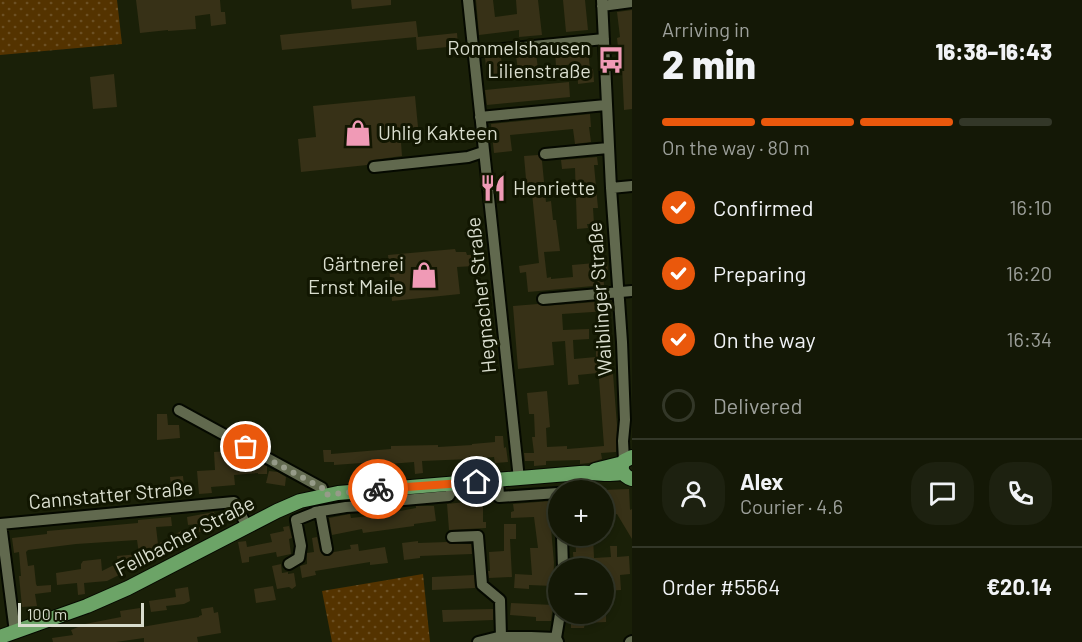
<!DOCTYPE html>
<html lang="en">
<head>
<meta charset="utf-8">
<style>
	:root { --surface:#141806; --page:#1d2110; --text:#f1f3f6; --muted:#9da09b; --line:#333728; --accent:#ea580c }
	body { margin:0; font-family:Barlow,sans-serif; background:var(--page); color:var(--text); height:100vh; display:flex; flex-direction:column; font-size:22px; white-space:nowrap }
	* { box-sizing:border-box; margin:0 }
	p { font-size:20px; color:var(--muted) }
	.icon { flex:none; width:33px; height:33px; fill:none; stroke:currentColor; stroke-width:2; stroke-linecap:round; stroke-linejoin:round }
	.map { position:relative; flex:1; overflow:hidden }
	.details { display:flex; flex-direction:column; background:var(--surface); width:450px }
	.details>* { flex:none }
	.controls { position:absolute; left:548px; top:480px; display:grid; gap:12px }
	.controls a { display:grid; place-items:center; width:66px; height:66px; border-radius:50%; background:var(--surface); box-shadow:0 3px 9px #0003,0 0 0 2px var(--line); font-size:30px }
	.scale { position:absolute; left:18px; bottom:15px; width:126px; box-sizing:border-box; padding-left:6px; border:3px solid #d9ddce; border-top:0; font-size:16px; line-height:21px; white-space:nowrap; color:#d9ddce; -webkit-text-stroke:4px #111601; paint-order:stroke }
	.pin { position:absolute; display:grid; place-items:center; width:51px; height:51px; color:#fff; margin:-26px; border:3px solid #fff; border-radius:50%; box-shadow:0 2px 6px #0007 }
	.courier { position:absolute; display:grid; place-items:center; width:60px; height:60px; margin:-30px; border:4px solid #ea580c; border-radius:50%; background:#fff; color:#222; box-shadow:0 2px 8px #0007 }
	.headline em { font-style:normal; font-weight:800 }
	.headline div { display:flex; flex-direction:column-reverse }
	.headline { display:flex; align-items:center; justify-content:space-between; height:102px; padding:0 30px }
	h1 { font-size:39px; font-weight:800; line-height:45px }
	.bar { display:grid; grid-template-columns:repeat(4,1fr); gap:9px 6px; align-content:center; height:72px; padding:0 30px }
	.bar i { height:8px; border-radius:4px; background:var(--line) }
	.bar .active { background:var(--accent) }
	.bar p { grid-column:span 4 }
	.line { display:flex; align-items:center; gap:15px; padding:0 30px; border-top:2px solid var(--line) }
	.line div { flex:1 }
	.round { display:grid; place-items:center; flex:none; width:63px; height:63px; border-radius:24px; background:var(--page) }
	ol { padding:0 30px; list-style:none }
	li { display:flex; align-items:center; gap:18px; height:66px }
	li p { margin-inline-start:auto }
	li .icon { padding:6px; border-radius:50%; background:var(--accent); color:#fff; stroke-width:4 }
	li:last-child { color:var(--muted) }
	li i { width:33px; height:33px; border:3px solid var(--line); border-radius:50% }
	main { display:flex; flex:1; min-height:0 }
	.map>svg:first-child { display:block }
	.grass { fill:url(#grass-dots) }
	.building { fill:#373117 }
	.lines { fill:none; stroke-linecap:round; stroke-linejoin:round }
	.minor-casing { stroke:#050900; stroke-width:14 }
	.major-casing { stroke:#050900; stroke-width:16 }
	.minor { stroke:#61694e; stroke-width:10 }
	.major { stroke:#6ca467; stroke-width:14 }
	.done { stroke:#969b89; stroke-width:6; stroke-dasharray:0 10.8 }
	.route { stroke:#ea580c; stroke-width:8 }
	.labels { text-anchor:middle; stroke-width:6; stroke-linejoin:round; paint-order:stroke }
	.poi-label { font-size:20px; fill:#d9ddce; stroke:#111601; text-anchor:end }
	.street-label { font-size:20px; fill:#d9ddce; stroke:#111601 }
</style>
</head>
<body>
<main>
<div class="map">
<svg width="632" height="642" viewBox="0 0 632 642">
	<defs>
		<pattern id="grass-dots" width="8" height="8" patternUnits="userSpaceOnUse" patternTransform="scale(1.5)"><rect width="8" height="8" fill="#543300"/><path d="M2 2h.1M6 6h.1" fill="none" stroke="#6c5024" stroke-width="1.8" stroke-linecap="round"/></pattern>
	</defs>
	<rect width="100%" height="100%" fill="#1a2008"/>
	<path class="grass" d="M0,0H117L122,44L0,55Z
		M423,574L430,642H332L322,591Z"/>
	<path class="building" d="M136,0H220L221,12H225L226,24L211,26L210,14L195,16L196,29L168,31V30L140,33Z
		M351,0H391V5L352,9Z
		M476,0H493L495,17L517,14L516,0H538L542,35L519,37V30L479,35Z
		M563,0H585L588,30L566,32Z
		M632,10V109L624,110L622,66H620L617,38L620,37L617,12Z
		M416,21L418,37L457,33L458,46L417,50L416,37L282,50L280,35Z
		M588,48L590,70L593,69L594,82L578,84L577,64L556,66L555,51Z
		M536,53L538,69L518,71L516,55Z
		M501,57L503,73L487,75L485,58Z
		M114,74L117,107L93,109L90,77Z
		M569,82L570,97L487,105L485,90Z
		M415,96L418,127L400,129L402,156L373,160L369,161L367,165L301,172L298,139L316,137L313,106Z
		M590,114L591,127H589L591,142L575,144L573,129L542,132L510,135L512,151L494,153L491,124Z
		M538,155L542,161L546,202L551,201L553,220H556L560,251L544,252L547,278L551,277V279L573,277L572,265L595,263V260L607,259L608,273H603L604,285L528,292L526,272L520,273L519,266L539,263L532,193L523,194L522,179H526L524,156Z
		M597,157L598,165H594L598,208H593L594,224H587L588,228L577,229L575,168L562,169L561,160Z
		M455,249L456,252H466L467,255L482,254L483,269L475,270L474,266L457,267L460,294L392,301L388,255Z
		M608,301V311L562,314L563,330L589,329V339L573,340L574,359L596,357V350L611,348L617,425L616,452L601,453L602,459L589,463L580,464V460L546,461V465L534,466V461H525L524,453H534L532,437H535L534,414H529L527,393L547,391L550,427L546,428L547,447L567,446V449L604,446L599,379L598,373L578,375L579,384L568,385L565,341L552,342L554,365L518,369L513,306L538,304L544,306Z
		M157,414H167L168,425H179L180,438L157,440Z
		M495,436H503L504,448L506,447L508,462L495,463L494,457L470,459L422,461L423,473L415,474L414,462L389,464V461L334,465V462H324L323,450H331V454L391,449V446L438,445V447L472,445V444L495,442Z
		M230,451L231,465L252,463V466L264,465L267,466V474H258V473L234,475L235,485L211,487L212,493L199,494L197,471L215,470L214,452Z
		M269,471L278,472L286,477L285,486L266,483Z
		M183,476L185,496L172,497L170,477Z
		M629,489L630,510L632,509V539L617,514L612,515L608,502L603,503V490Z
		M483,500V522H486V528L449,530L447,504Z
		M550,501V516L554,563L553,586L529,585V589L514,588L515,574L532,575L530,548H538L534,517L511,518V512L514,511L513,504Z
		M416,506H434L436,521L414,524V526L363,533L362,529L332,535L329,518L350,514L351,518L379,515L416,508Z
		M230,511L232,519L210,525V530L199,532L197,524L188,525L187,517L214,512L215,515Z
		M171,517L172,526L156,527L158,544L181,531L187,542L134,568L116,570L119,575L107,581L84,583L85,594L78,595L77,583L57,585L56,573L81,569V564L83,561L101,559L102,571L118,563L117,556L139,554L137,540L76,544L28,550L26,552L28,566L34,565L36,584L37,586L51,585V592L35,594L37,606L22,607L19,576H21L19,552L14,553L12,538L47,534V531L138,523V520Z
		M504,524H516V539H510L512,577L489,578L488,571H490L489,552L504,551Z
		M289,526L292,538L289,539L291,554L277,557L276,552L249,557V562L242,563L238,542L246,541L247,547L272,542L270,534L284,531L283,527Z
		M575,536H593L594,558L611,557L610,546H617V557L629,556L630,574L620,575L621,590L603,591V568H574L573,552H576Z
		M317,537L320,551L324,556H329L334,552L351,549L350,545L358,544L359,551L385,547L388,563L370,565V562L315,571L316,575L302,578L300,566L307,564V553L314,552L312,538Z
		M418,541V543L447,542L452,544H471L472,554L420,556V558L404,560L402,543Z
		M281,564L282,573L288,572V574L294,573L296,586L292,589L289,587L277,589L272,566Z
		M474,575L475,588L432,590V577Z
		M273,586L276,600L256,603L254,589Z
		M188,587L190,601L184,604L166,606L167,610L151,612L149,601L176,597L175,589Z
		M511,603L553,605L551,621H536V617L510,615Z
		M213,607L214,613L218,612L221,633L197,637L198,642H144V638L116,642H53L52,638L73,635L71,630L85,624L121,617L120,611L140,608L142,627L199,617V616L202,615L201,609Z
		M493,609V620L443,622L442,610Z
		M571,614H606V622L585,623L584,628H571Z"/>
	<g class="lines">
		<defs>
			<path id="minor" d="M468,0L519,479
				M602,0L611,188L622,342L625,420L623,441L624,461
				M602,6L632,2
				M473,52L604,39
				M480,117L606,105
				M545,154L608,148
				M374,167L468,157L483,152
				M611,188L632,186
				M543,299L632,291
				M179,410L322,488L324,495
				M498,480L499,497L558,493
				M404,500L449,496L456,483
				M320,511L327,549
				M315,512L346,507L381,505L389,500L392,488
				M0,524L234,502L247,526
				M1,524L15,632
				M562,536L563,568
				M452,537L478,536L482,585L500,600L501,637
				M289,564L299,558L301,546L296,520L316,512
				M478,642L498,637H531L556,638
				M558,642L556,638L560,614
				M630,642L632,641"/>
			<path id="major" d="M632,457L624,461C619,469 623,476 632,479
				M595,470L623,463
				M0,637L87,606L128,588L277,511L300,501L338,493L580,473C595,472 608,476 623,473"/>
		</defs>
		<use href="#minor" class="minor-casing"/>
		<use href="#major" class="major-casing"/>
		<use href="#minor" class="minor"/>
		<use href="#major" class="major"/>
	</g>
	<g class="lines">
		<path class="done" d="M246,447L322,488L324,495L378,489"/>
		<path class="route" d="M378,489L477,482"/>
	</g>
	<defs>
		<symbol id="bus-bare" viewBox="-9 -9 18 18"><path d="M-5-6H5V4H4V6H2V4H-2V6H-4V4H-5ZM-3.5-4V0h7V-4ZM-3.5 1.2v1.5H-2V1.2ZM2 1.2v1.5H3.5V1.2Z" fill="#f09ab6" stroke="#111601" stroke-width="2.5" paint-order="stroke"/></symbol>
		<symbol id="shop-bare" viewBox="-9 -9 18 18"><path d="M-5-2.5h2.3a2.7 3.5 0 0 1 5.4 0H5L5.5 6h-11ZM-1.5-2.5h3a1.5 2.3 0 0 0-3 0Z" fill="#f09ab6" stroke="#111601" stroke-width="2.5" paint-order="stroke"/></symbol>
		<symbol id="restaurant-bare" viewBox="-9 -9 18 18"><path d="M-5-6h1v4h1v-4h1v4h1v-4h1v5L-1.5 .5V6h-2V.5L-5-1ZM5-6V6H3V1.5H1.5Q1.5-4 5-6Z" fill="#f09ab6" stroke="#111601" stroke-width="2.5" paint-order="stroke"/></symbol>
	</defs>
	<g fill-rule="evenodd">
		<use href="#bus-bare" x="592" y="41" width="38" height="38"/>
		<use href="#shop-bare" x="339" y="114" width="38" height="38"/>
		<use href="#restaurant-bare" x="474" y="169" width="38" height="38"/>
		<use href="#shop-bare" x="405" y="256" width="38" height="38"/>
	</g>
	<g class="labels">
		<g class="poi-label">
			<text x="591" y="55">Rommelshausen<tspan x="591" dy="23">Lilienstraße</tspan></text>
			<text x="378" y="140" text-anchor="start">Uhlig Kakteen</text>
			<text x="513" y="195" text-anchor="start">Henriette</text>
			<text x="404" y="271">Gärtnerei<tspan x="404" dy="23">Ernst Maile</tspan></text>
		</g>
		<g class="street-label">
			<text transform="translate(481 295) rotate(-96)" y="7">Hegnacher Straße</text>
			<text transform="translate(600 299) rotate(-94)" y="7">Waiblinger Straße</text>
			<text transform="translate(111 495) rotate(-5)" y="7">Cannstatter Straße</text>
			<text transform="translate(185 536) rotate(-27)" y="7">Fellbacher Straße</text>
		</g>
	</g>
</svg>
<div class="controls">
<a>+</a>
<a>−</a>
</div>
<div class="scale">100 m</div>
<div class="pin" style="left:246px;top:447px;background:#ea580c"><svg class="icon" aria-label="bag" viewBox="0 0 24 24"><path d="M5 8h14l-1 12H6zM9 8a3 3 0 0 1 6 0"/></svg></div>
<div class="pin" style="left:477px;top:482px;background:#1f2937"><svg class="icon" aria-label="home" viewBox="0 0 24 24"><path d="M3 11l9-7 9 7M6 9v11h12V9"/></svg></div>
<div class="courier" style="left:378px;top:489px"><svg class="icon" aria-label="bike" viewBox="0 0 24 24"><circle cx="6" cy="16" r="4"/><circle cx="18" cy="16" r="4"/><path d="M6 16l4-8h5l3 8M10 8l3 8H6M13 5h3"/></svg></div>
</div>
<section class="details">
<div class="headline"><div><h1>2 min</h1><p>Arriving in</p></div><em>16:38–16:43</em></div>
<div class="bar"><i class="active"></i><i class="active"></i><i class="active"></i><i></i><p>On the way · 80 m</p></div>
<ol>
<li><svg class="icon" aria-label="check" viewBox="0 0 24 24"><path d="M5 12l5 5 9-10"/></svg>Confirmed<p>16:10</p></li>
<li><svg class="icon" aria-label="check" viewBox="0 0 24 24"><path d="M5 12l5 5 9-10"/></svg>Preparing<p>16:20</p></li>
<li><svg class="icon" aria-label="check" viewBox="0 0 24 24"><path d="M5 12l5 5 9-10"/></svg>On the way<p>16:34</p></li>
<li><i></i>Delivered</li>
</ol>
<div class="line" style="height:108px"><a class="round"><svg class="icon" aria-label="person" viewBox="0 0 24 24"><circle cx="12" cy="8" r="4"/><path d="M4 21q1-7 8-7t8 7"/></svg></a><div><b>Alex</b><p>Courier · 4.6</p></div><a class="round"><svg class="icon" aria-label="chat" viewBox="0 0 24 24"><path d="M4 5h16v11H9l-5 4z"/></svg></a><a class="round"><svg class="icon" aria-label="phone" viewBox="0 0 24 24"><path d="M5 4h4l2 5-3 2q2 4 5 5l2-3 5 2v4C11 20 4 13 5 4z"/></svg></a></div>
<div class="line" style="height:78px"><div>Order #5564</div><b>€20.14</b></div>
</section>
</main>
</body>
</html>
